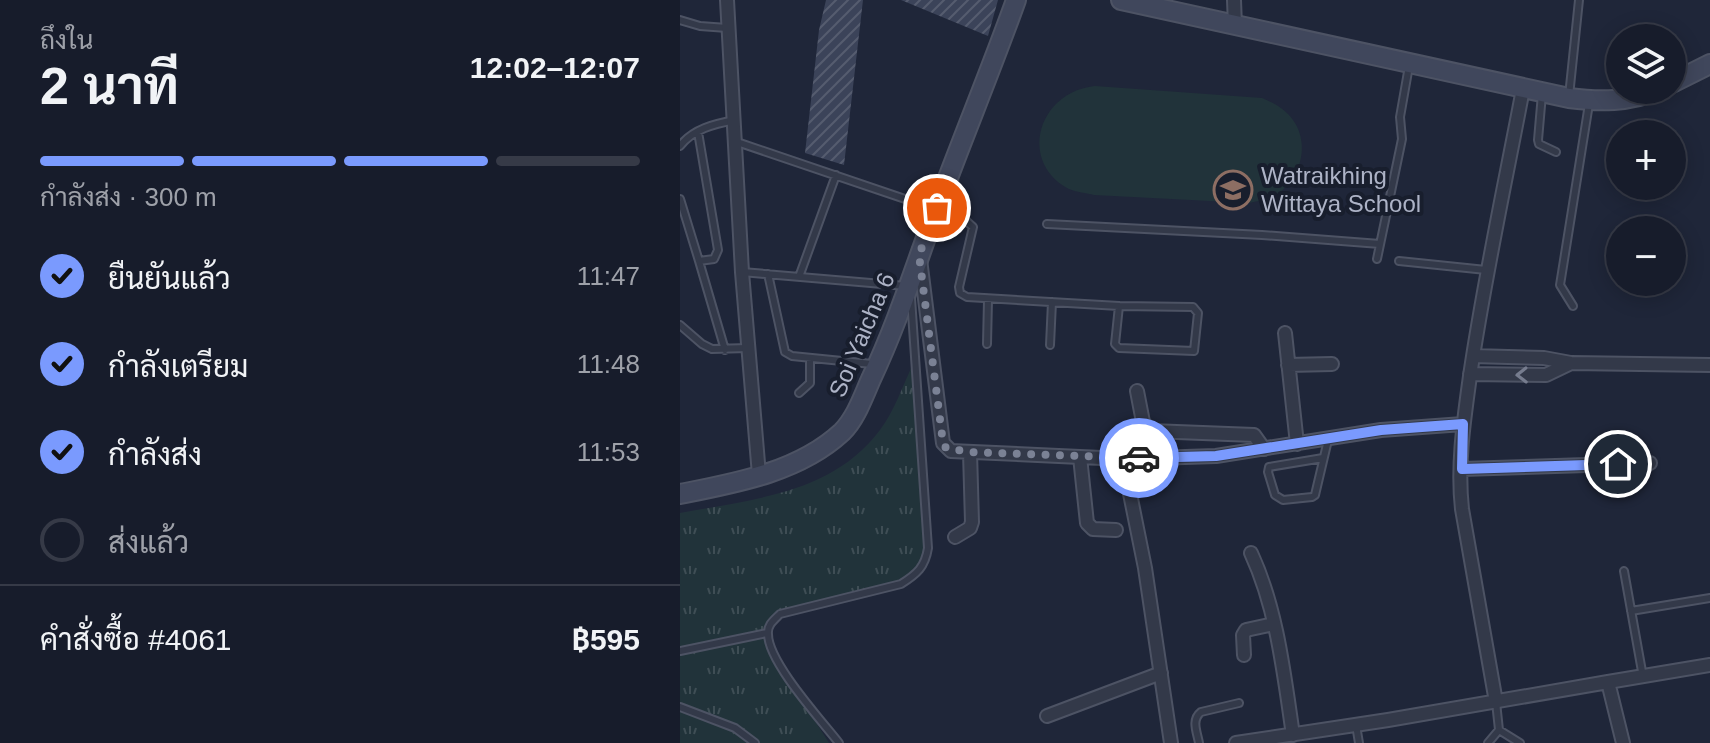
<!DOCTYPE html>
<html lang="th">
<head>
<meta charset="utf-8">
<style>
	:root { --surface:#171c2b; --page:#202533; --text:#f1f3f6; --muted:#9ea1a9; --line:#363a47; --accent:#7a9afe }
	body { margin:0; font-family:Helvetica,Sarabun,sans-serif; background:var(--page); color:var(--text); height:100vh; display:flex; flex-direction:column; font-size:30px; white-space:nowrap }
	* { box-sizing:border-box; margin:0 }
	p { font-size:26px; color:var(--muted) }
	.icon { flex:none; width:44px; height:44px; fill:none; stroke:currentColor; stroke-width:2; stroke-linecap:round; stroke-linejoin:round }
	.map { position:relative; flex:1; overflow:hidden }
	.side { display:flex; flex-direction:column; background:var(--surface); width:680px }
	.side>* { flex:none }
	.tools { position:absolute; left:926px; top:24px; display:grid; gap:16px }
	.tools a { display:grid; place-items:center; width:80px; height:80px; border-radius:50%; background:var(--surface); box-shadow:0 4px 20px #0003,0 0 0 2px var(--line); font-size:40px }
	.pin { position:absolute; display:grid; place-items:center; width:68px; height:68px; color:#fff; margin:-34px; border:4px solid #fff; border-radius:50%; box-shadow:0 2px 8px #0007 }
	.courier { position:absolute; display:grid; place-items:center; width:80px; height:80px; margin:-40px; border:6px solid #7a9afe; border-radius:50%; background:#fff; color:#222; box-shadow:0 2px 10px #0007 }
	.overview em { font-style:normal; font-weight:700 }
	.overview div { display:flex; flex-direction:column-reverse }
	.overview { display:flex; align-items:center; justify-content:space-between; height:136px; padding:0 40px }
	h1 { font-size:52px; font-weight:700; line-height:60px }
	.bar { display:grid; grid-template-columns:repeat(4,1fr); gap:12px 8px; align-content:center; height:96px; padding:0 40px }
	.bar i { height:10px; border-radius:6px; background:var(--line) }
	.bar .selected { background:var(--accent) }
	.bar p { grid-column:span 4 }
	.line { display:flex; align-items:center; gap:20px; padding:0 40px; border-top:2px solid var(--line) }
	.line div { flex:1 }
	ol { padding:0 40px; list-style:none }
	li { display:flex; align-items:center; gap:24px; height:88px }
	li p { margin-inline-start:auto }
	li .icon { padding:8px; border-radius:50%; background:var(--accent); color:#111; stroke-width:4 }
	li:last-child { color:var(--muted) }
	li i { width:44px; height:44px; border:4px solid var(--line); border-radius:50% }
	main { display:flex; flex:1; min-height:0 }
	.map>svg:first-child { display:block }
	.grass { fill:url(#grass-tufts) }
	.garden { fill:#21333a }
	.building { fill:url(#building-hatch) }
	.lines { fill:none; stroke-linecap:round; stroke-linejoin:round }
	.lane-casing { stroke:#4d5364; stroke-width:10 }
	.street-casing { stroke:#4d5364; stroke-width:16 }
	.secondary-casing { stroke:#4d5364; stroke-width:22 }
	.lane { stroke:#333949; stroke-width:6 }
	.street { stroke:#333949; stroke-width:12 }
	.secondary { stroke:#40475c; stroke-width:18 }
	.oneway { stroke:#767c8e }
	.done { stroke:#7b8295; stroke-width:8; stroke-dasharray:0 14.4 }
	.route { stroke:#7a9afe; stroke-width:10 }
	.labels { text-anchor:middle; stroke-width:8; stroke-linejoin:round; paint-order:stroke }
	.poi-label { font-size:24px; fill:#adb3c6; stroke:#181e2d; text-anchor:start }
	.street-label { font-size:24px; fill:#adb3c6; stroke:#181e2d }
</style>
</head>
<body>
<main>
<section class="side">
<div class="overview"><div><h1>2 นาที</h1><p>ถึงใน</p></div><em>12:02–12:07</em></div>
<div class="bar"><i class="selected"></i><i class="selected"></i><i class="selected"></i><i></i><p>กำลังส่ง · 300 m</p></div>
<ol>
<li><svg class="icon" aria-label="check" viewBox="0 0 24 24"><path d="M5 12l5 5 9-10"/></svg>ยืนยันแล้ว<p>11:47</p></li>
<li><svg class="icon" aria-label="check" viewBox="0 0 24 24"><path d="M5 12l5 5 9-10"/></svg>กำลังเตรียม<p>11:48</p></li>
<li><svg class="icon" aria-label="check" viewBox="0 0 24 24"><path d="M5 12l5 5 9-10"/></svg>กำลังส่ง<p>11:53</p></li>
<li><i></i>ส่งแล้ว</li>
</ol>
<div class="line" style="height:104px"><div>คำสั่งซื้อ #4061</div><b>฿595</b></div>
</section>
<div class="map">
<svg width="1030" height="743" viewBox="0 0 1030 743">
	<defs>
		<pattern id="grass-tufts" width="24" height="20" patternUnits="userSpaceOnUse" patternTransform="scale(2)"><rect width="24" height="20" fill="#21333a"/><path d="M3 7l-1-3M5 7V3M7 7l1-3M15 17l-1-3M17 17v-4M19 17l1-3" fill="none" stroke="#3f4e55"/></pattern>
		<pattern id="building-hatch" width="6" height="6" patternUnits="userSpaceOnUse" patternTransform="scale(2)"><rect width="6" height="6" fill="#3b4359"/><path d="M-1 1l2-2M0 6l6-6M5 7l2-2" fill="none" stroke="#555c6f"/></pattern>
	</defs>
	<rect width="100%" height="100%" fill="#1f2639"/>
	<path class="grass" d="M233,364L246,517L245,561L220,584L100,614L89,625L91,652L149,743H0V513C73,499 152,494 200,430C214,412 223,385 233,364Z"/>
	<path class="garden" d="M415,86L582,98C594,103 605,109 613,120C631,145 620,182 594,196C587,200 577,201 569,203L414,195C407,193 396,192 389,189C338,163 357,92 415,86Z"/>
	<path class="building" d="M146,0H183L164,165L125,153L139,30Z
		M221,0H318L308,36Z"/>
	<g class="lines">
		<defs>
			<path id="lane" d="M0,20L20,26L47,28
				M862,94L858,140L859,144L876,152
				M889,96L899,0
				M18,132L38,250L34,259L19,261L45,350
				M57,142L284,219L293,227L279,287L280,293L287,297L439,306L513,307L518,313L514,351L439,348L435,344L439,306
				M0,146C13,129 34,124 55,120
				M0,199L19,261
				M367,224L582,235L700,244
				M697,259L722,139L720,117L729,66
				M719,261L806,270
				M62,272L226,286
				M88,274L105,352L112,356L192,364
				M119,277L156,175
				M893,306L880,285L909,104
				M0,325L22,344L32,349L68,348
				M307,344L308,300
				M370,345L372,302
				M119,393L130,383V358
				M643,458L589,467L588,472L595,495L603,500L632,497L635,495L648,440
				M944,571L963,677
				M951,611L1030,598
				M0,651L87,633
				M816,702L819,730
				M0,707L55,728L75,743
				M676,725L679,743
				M159,743C141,720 88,662 88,634C87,625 94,620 100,614L221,584C237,574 245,567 248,548L231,298
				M519,743C517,732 511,720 521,712L559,703
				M808,743L819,730L840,743"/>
			<path id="street" d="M47,0L62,272L79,475
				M554,0L555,26
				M240,259L263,443L271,451L443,459L536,456L701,430L783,424
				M605,333L617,444
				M793,356L864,358L891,363L1030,365
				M608,365L652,364
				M790,374L866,375L891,363
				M457,391L463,422L471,431L574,435L584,449
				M400,457L407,523L413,529L436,530
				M443,459L465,568L491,743
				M782,469L970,463
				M275,537L290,528L292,522L290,452
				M571,553C597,609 604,674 613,735
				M564,655L563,635L566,630L594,624
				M928,682L1030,665
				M816,702L782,509C777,465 784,420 790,376C804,280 825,184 843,89
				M367,716L481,673
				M556,743L708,720L928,682L943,743"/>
			<path id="secondary" d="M441,0L889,98C920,102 948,102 978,90
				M992,83L1030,64
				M0,494C56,483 119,472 162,432C176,418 183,397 191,379C217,324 235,267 256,210C282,139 311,70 336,0"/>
		</defs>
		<use href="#lane" class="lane-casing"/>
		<use href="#street" class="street-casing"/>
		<use href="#secondary" class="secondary-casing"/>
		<use href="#lane" class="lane"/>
		<use href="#street" class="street"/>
		<use href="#secondary" class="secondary"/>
	</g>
	<defs><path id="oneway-chevron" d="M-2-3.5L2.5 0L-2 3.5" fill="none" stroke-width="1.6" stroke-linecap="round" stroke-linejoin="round" transform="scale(2)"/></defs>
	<use class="oneway" href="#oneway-chevron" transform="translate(842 375) rotate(179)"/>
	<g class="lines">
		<path class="done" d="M257,208L239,255L263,443L266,448L290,452L459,458"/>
		<path class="route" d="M459,458L536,456L701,430L783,424L782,469L938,464"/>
	</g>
	<defs>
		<symbol id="school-ring" viewBox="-11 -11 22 22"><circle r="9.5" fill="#181e2d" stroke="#8d6e63" stroke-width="1.5"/><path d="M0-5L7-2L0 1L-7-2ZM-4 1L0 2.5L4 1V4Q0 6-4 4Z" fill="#8d6e63"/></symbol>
	</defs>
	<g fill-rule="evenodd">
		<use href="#school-ring" x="531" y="168" width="44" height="44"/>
	</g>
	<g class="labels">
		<g class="poi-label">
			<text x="581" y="184">Watraikhing<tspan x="581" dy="28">Wittaya School</tspan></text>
		</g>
		<g class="street-label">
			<text transform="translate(182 335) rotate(-67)" y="8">Soi Yaicha 6</text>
		</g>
	</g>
</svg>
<div class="tools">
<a><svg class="icon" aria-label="layers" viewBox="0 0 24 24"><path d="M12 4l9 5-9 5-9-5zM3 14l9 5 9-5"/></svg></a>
<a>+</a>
<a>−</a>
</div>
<div class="pin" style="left:257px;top:208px;background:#ea580c"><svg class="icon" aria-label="bag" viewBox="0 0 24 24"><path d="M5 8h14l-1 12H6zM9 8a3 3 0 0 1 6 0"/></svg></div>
<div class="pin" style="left:938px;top:464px;background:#1f2937"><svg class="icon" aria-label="home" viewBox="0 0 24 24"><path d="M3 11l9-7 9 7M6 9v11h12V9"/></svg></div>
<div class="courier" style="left:459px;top:458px"><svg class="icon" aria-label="car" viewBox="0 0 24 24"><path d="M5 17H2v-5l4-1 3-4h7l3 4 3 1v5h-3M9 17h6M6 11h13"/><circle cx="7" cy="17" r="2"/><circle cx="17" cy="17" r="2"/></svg></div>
</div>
</main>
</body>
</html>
